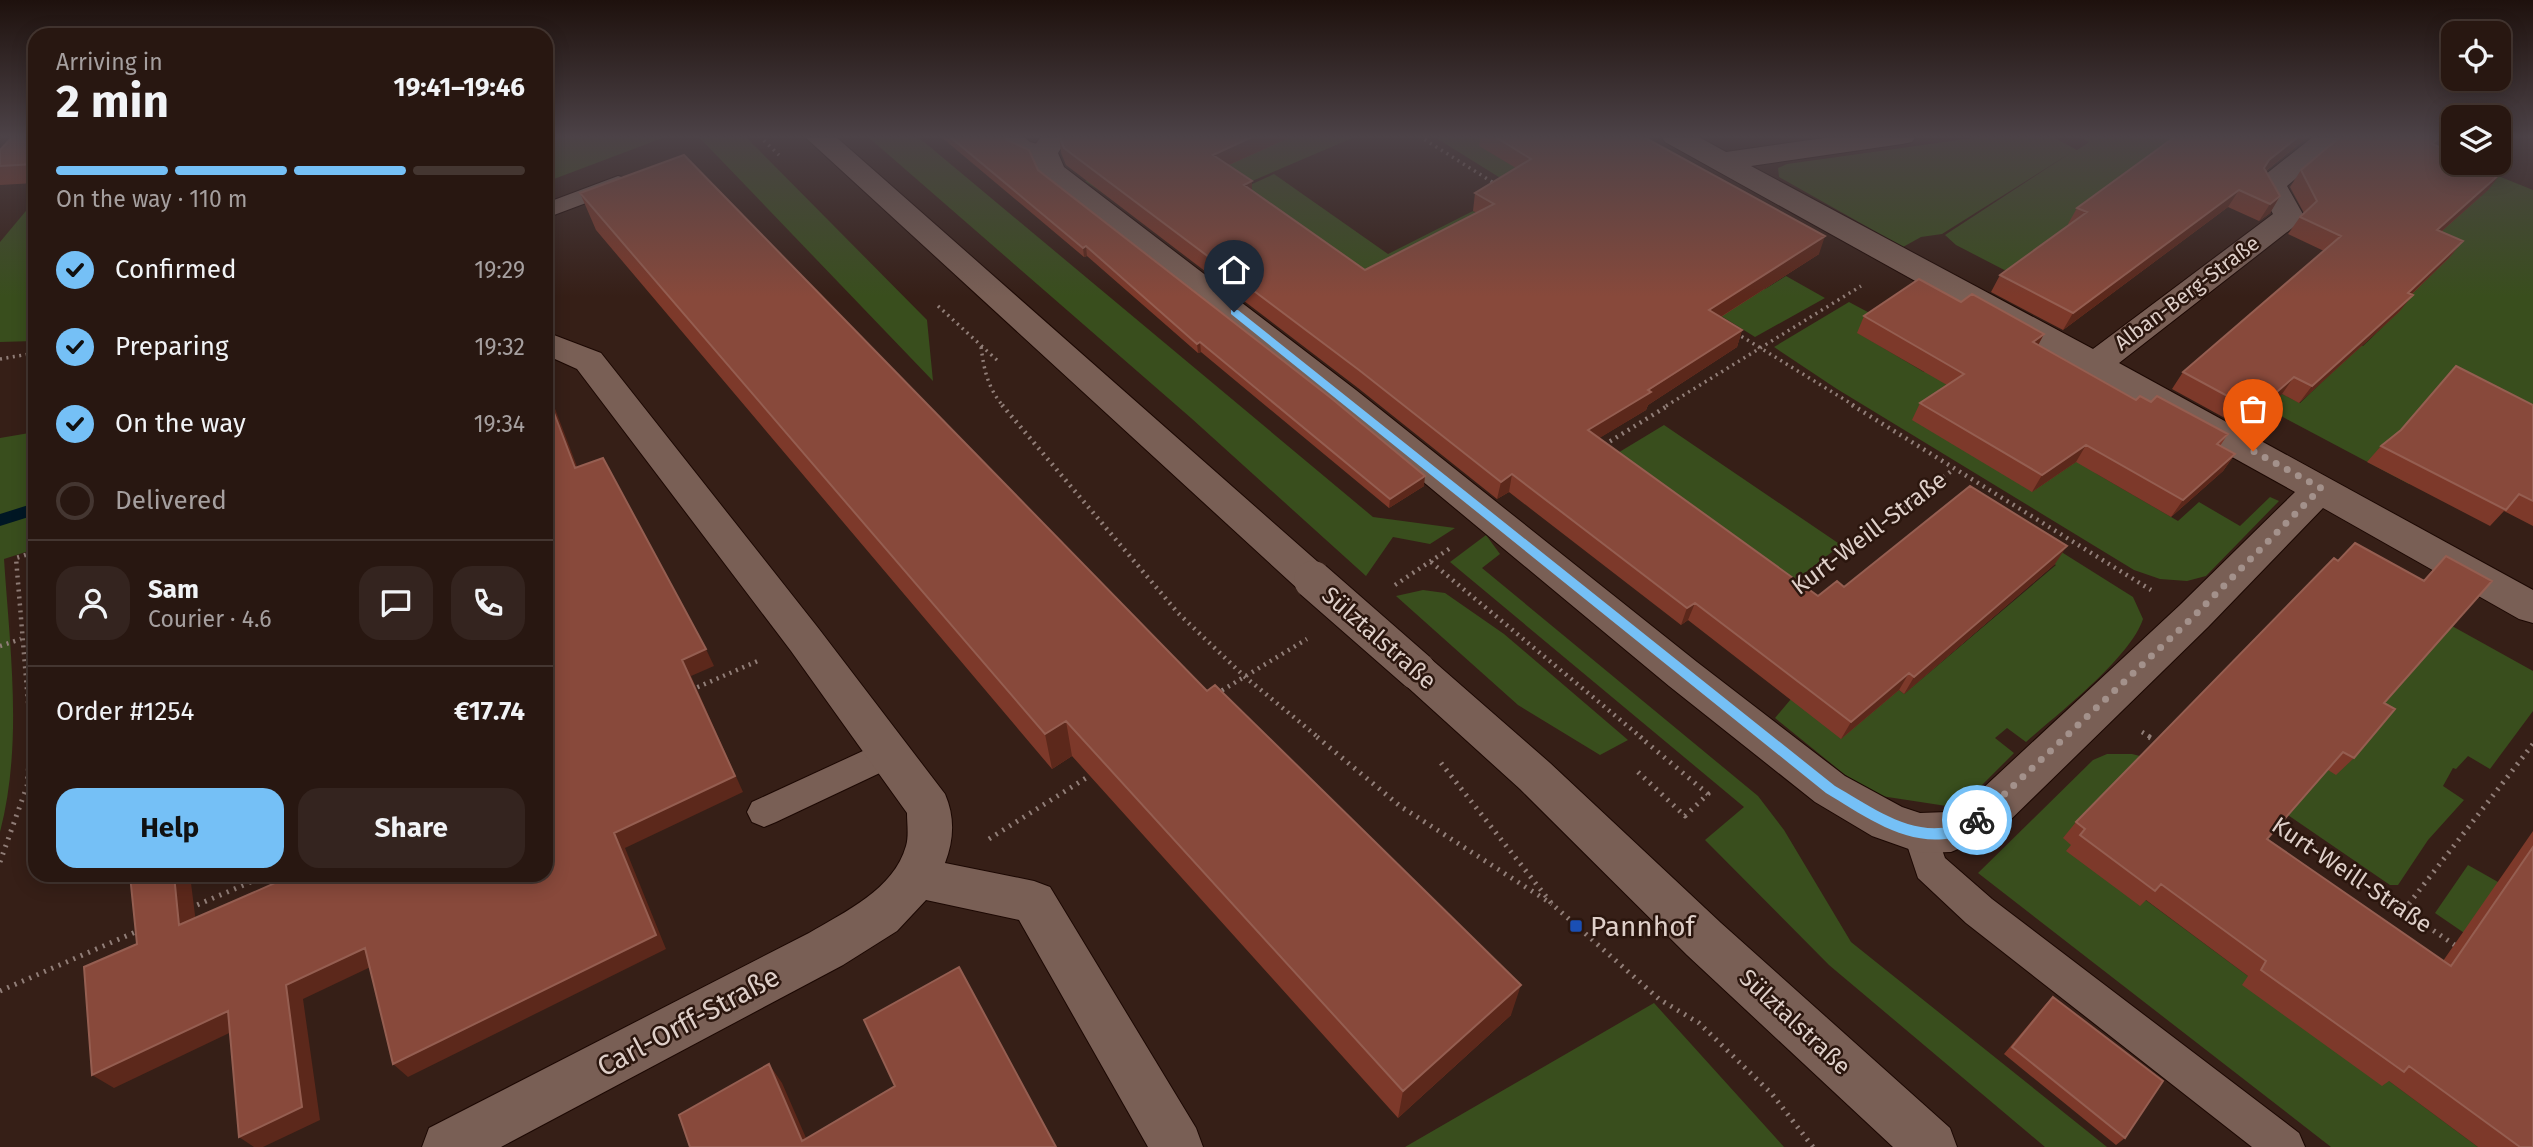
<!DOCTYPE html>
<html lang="en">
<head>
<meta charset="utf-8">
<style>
	:root { --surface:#281711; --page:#34241f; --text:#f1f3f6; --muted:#a59f9f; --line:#443631; --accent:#75c0f6 }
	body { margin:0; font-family:"Fira Sans",sans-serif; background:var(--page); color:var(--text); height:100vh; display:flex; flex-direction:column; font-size:26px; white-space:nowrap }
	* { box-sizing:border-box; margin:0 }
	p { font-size:23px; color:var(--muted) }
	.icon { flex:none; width:38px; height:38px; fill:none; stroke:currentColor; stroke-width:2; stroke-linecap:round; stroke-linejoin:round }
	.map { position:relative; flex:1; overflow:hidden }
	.sheet { position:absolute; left:28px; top:28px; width:525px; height:854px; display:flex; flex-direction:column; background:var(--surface); border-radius:21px; box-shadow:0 4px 18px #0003,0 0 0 2px var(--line) }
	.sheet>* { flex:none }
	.controls { position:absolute; left:2441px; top:21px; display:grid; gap:14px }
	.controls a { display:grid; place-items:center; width:70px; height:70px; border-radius:14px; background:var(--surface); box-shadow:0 4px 18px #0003,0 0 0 2px var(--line); font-size:35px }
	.pin { position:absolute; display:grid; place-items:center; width:60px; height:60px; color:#fff; margin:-72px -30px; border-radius:50% 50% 50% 0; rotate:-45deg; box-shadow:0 0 7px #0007 }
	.pin .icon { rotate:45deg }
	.courier { position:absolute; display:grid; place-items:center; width:70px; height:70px; margin:-35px; border:5px solid #75c0f6; border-radius:50%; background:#fff; color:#222; box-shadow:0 2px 9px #0007 }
	.headline em { font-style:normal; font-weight:700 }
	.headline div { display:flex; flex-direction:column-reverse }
	.headline { display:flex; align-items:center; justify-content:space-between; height:119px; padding:0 28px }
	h1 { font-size:46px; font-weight:700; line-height:52px }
	.bar { display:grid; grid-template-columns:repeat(4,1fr); gap:10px 7px; align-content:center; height:84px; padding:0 28px }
	.bar i { height:9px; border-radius:5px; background:var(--line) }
	.bar .selected { background:var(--accent) }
	.bar p { grid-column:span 4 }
	.line { display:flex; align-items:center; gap:18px; padding:0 28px; border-top:2px solid var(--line) }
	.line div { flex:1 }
	.round { display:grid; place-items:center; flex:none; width:74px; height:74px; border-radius:21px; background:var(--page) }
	ol { padding:0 28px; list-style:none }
	li { display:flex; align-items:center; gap:21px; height:77px }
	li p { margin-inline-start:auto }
	li .icon { padding:7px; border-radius:50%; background:var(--accent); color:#111; stroke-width:4 }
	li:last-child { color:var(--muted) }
	li i { width:38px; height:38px; border:4px solid var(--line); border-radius:50% }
	.button { display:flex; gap:14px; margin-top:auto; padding:14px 28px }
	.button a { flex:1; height:80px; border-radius:21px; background:var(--accent); color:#111; font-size:28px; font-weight:700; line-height:80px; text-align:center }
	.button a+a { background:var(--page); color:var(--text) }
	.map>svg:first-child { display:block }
	.green { fill:#394e1d }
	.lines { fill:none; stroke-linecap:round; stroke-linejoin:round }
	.stream { fill:#001724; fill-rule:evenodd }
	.lane-casing { stroke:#1c0803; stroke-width:2 }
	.street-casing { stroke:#1c0803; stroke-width:2 }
	.secondary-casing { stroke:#1c0803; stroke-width:2 }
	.path-far2 { stroke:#917e78; stroke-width:3.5; stroke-dasharray:2 4.5; stroke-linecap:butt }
	.path-far1 { stroke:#917e78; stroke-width:4.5; stroke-dasharray:2 5; stroke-linecap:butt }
	.path { stroke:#917e78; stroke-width:5; stroke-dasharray:2 6; stroke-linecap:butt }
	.lane { fill:#795f55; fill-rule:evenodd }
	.street { fill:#795f55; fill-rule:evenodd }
	.secondary { fill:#795f55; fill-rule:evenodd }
	.secondary-bridge-casing { stroke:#1c0803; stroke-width:40; stroke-linecap:butt }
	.secondary-bridge { stroke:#795f55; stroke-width:38 }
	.wall { fill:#7d392a }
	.shaded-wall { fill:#5c281b }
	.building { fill:#88493b; stroke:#955e51; stroke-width:2 }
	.route { fill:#75c0f6 }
	.done { stroke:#a3918b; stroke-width:7; stroke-dasharray:0 12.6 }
	.transit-dot { fill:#1a4fb4; stroke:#2b160e; stroke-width:2.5 }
	.labels { text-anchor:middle; stroke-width:5; stroke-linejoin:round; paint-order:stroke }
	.far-street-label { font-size:21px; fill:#decfc9; stroke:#2b160e }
	.street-label { font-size:24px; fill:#decfc9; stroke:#2b160e }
	.near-poi-label { font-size:28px; fill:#decfc9; stroke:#2b160e; text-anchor:start }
	.near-street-label { font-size:28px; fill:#decfc9; stroke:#2b160e }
</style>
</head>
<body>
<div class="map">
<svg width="2533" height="1147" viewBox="0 0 2533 1147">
	<rect width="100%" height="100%" fill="#361f17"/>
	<path class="green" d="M546,136H668L546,182Z
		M917,136L1373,517L1455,528L1430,544L1393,537L1366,576L1191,418L867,136Z
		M1272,136H1357L1224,193L1138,216L1085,181L1111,171Z
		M1433,136H1499L1765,289L1786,276L1825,298L1755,337Z
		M1987,136H2051L2077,150L2089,142L2077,136H2187L2069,225L2014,275L1956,245L1945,235L2075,150L1942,234L1921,237L1903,247L1779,177L1778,168L1787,164Z
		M746,137L927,320L933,381L698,136Z
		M2454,163H2466L2533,190V426L2409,484L2266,408L2282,394L2300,403L2338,367L2323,327L2363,346L2398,312L2437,234L2488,190Z
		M1274,174L1388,254L1473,211L1491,222L1431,337L1239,190Z
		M35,200V341L0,342V242Z
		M1849,302L1879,318L1858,333L1924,372L1942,360L2097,474L2178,521L2199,502L2240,526L2270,497L2279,501L2206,576L2187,581L2160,579L2134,570L1837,389L1774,347Z
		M1664,425L1841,545L1780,592L1583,474Z
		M35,432V549L4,559C10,650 23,743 0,832V438Z
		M2001,514L2133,597L2143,619C2130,658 2059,713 2026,742L2007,728L1995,738L2014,753L1975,792L1953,807L1881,796L1854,782L1775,718L1791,699L1899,690L1904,694L2056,565L1990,522Z
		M1486,535L1500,554L1482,568L1758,796L1784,830L1851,942L2107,1147H2045L1829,965L1705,840L1744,807L1450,562Z
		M1423,590L1445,593L1504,634L1628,740L1600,755L1518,705L1396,596Z
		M2416,606L2533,671V711L2490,769L2468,756L2456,769L2453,768L2443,786L2464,800L2428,840L2398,885H2390L2216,766L2324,771L2376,726Z
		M2107,754H2132L2144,757L2116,878L2478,1147H2331L1978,873L2093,760Z
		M2468,865L2498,882L2533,980L2435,913Z
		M1654,1003L1784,1147H1405Z"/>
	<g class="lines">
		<path class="stream" d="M35,503V515L0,526V514Z"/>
		<defs>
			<path id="lane" d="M1000,136H1023L1030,142L1052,148L1055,153L1052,158C1033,162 1011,152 1000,136Z
				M618,176L626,178L629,183L626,188L546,218V203Z
				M889,739L901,743L906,753L901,763L776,822L764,827L752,822L747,812L752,802Z
				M1920,818L1932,822L1945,858L1992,899L2299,1133L2305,1147H2252L1966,923L1918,878L1903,833L1908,822Z"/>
			<path id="street" d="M1041,136H1069L1058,153L1064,167L1356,390L1697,662L1845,776L1902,807L1920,813L1948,812L1966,804L2180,605L2295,492L1665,142L1661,136H1697L1726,152L1838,136H1916L1912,142L1902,144L1751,166L2093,349L2273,214L2256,184L2261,178L2314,136H2346L2287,186L2304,216L2300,222L2119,363L2533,590V623L2519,619L2323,508L2208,627L1998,832L1951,852L1920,853L1872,836L1815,802L1669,686L1332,406L1041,177L1030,153Z
				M546,332L601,353L819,629L945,794C955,817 954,840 945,863L1034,881L1050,887L1196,1128L1203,1147H1148L1019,920L926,900L897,931L843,965L501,1147H422L429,1128L809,933C845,912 894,889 906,846C909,836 907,823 907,813L791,651L577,369L546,355Z"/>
			<path id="secondary" d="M804,136H835L1327,570L1332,580L1327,590L1313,595L1299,590Z
				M1417,655L1431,659L1550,763L1721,923L1950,1128L1957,1147H1893L1687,955L1520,789L1403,683L1397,671L1403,659Z"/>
		</defs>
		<use href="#lane" class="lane-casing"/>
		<use href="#street" class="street-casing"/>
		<use href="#secondary" class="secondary-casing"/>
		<path class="path-far2" d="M759,136L779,155
			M1419,136L1497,185
			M938,306L998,361
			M1736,333L1855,406
			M981,347C984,370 988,388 1003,406
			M0,359L35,353
			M1666,406L1861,286"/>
		<path class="path-far1" d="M1002,405L1178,613L1244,676L1319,738
			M1852,405L2151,590
			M1604,445L1669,405
			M1431,562L1642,738
			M1395,585L1452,547
			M1798,587L1954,469
			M0,646L21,639
			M691,690L760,660
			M1216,694L1307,639
			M2142,732L2152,738
			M31,738L16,558L35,552"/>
		<path class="path" d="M1317,737L1400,806L1552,904
			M2149,737L2158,742
			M1441,763L1552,904L1659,999L1699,1023L1772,1094L1813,1147
			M1638,772L1685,816L1708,794L1640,737
			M2275,822L2459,948
			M989,839L1094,773
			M0,862L27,786L31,737
			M190,908L267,875
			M2404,910L2533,744
			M0,991L140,930"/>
		<use href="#lane" class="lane"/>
		<use href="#street" class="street"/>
		<use href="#secondary" class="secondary"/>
		<defs>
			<path id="secondary-bridge" d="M1313,580L1417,671"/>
		</defs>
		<use href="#secondary-bridge" class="secondary-bridge-casing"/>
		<use href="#secondary-bridge" class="secondary-bridge"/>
	</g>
	<path class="wall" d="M35,136V183L0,185V150Z
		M940,136H1004L1038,170L1424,486L1389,508L1201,352L1198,353L1087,256L1084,257Z
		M1059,136H1293L1229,165L1252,181V190L1365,270L1477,213L1473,211L1475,193L1516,168L1479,146L1481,136H1642L1819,254L1721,317L1742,330L1737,347L1648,405L1646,410L1599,438L1818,596L1844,587L2055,564L1904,694L1899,690L1841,739L1688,620L1681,625L1509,492L1497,499L1358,388L1066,165L1061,153Z
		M2176,136H2309L2266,171L2280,196L2270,213L2259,221L2228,207L2063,330L1991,292L2000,275L2069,225L2068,224L2077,208Z
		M2341,136H2442L2436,146L2489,189L2441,232L2463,241L2449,258L2411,295L2399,312L2299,403L2282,394L2243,428L2172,389L2183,372L2324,251L2288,234L2300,217L2304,213L2290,187L2301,170Z
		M580,193L1511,1015L1398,1118L1072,756L1052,769L596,230Z
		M1961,302L2044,334L2038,345L2136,400L2151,402L2228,434L2220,446L2235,454L2223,471L2171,517L2076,462L2032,492L1912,420L1920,403L1947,385L1857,333L1864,316Z
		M2533,405V526L2504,511L2490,526L2367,462L2381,446Z
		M2446,556L2384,703L2354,758L2336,775L2328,770L2267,839L2443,961L2533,831V1147H2478L2389,1081L2382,1086L2242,985L2248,976L2146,900L2140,906L2066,851L2071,845L2063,838L2076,822L2338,561L2423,581Z
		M2053,997L2125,1138L2116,1145L2004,1054L2045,1005Z"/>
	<path class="shaded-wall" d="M1254,136H1293L1213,172V155Z
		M2299,136H2309L2259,176L2269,160Z
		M2441,136H2442L2433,150L2432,144Z
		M2502,172L2489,189L2424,247L2437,230Z
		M1252,181V198L1244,185Z
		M2239,190L2228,207L2063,330L2073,313Z
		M2280,196L2270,213L2259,221L2270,204Z
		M1825,236L1819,254L1703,328L1709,310Z
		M2463,241L2449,258L2395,310L2408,293Z
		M1086,246L1087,256L1084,257L1083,248Z
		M2413,295L2399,312L2299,403L2312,386Z
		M1742,330L1737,347L1648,405L1646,410L1583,448L1588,430Z
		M2044,334L2035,351L2033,342Z
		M1200,342L1201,352L1198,353L1197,344Z
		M2294,377L2282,394L2243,428L2255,411Z
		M546,392L554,406L584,485L575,468Z
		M2086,445L2076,462L2032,492L2042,475Z
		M2235,454L2223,471L2171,517L2183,500Z
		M1512,474L1509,492L1497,499L1501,482Z
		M1425,476L1424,486L1389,508L1390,499Z
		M2067,546L2055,564L1904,694L1914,677Z
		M1695,603L1688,620L1681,625L1687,608Z
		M706,649L714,666L691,676L743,792L625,848L666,949L408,1077L393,1064L614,833L682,660Z
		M1909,673L1899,690L1841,739L1851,722Z
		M1066,721L1072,756L1052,769L1045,734Z
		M174,875H190L198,939L179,925Z
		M365,948L381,962L303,999L320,1120L263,1147H254L239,1137L286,985Z
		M1521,985L1511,1015L1398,1118L1403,1091Z
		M228,1011L246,1025L114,1088L92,1075Z
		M769,1064L782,1083L810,1147L802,1141Z"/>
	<path class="building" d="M13,136H35V164L0,166V150Z
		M949,136H1004L1007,140L1029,150L1038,170L1331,398L1425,476L1390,499L1200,342L1197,344L1086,246L1083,248Z
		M1059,136H1254L1213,155L1252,181L1244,185L1365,270L1494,204L1475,193L1531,159L1494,136H1642L1825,236L1709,310L1742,330L1648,390L1651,392L1588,430L1818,596L1837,581L1844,587L1970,486L2067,546L1914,677L1909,673L1851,722L1695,603L1687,608L1512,474L1501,482L1359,370L1064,148Z
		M2176,136H2299L2269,160L2264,168L2280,196L2270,204L2239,190L2073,313L2000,275L2087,212L2077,208Z
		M2341,136H2441L2432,144L2454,153V163H2478L2502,172L2437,230L2463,241L2408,293L2413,295L2312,386L2294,377L2255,411L2183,372L2341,236L2300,217L2317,201L2301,170Z
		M684,155L1207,691L1215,685L1521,985L1403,1091L1066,721L1045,734L580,193Z
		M1919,279L1961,302L1972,294L2044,334L2033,342L2136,400L2140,396L2151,402L2157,396L2228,434L2217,444L2235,454L2183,500L2086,445L2042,475L1920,403L1964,374L1864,316Z
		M2456,366L2533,405V501L2519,494L2506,510L2381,446L2401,430Z
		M546,392L575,468L603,458L706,649L682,660L735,776L614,833L656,935L393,1064L365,948L286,985L302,1107L239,1137L228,1011L92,1075L84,967L137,944L130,875H174L179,925L282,880L281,875H546Z
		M2355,543L2424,581L2446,556L2492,581L2384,703L2395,709L2354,758L2343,752L2267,839L2451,966L2533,847V1147H2520L2409,1066L2404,1072L2261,970L2266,961L2161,884L2155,891L2080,835L2085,829L2076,822L2334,558L2338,561Z
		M959,967L1056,1147H690L679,1115L769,1064L802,1141L895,1086L864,1020Z
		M2053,997L2163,1081L2125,1138L2012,1047Z"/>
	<linearGradient id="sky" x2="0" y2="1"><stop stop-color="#1e110d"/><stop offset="0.46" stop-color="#4c4247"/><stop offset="1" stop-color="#4c4247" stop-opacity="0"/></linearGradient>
	<rect width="2533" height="297" fill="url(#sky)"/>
	<path class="route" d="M1231,310H1238L1835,786C1869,805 1910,837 1952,826C1960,823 1968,818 1977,815L1982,816V825C1972,829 1962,835 1951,838C1906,847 1863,815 1826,793L1231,314Z"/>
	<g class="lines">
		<path class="done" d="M1977,820L2194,616L2321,488L2253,451"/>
	</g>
	<rect class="transit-dot" x="1569" y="919" width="14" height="14" rx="3.5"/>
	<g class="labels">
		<g class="far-street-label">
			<text transform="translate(2187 293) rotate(-37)" y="7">Alban-Berg-Straße</text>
		</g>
		<g class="street-label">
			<text transform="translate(1869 533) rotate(-37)" y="8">Kurt-Weill-Straße</text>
			<text transform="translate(1379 638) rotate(41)" y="8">Sülztalstraße</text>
			<text transform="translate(2352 875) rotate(34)" y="8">Kurt-Weill-Straße</text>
			<text transform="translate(1795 1022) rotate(43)" y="8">Sülztalstraße</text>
		</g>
		<g class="near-poi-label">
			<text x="1590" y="936">Pannhof</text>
		</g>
		<g class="near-street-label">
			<text transform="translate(688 1021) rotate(-28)" y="10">Carl-Orff-Straße</text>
		</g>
	</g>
</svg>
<div class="controls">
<a><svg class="icon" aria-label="locate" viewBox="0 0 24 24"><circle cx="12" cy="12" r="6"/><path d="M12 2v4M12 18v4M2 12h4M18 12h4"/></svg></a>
<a><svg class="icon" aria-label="layers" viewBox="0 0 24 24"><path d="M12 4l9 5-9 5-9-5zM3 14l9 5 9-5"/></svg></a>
</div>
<div class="pin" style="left:2253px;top:451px;background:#ea580c"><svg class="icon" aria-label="bag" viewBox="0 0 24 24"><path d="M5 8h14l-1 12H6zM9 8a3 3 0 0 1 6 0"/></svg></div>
<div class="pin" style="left:1234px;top:312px;background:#1f2937"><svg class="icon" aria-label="home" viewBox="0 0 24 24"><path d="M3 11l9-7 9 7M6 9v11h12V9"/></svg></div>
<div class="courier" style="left:1977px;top:820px"><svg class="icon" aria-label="bike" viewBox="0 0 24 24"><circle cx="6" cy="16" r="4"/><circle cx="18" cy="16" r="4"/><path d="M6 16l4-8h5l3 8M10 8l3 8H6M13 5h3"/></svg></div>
<section class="sheet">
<div class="headline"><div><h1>2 min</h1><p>Arriving in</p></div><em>19:41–19:46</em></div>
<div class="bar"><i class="selected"></i><i class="selected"></i><i class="selected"></i><i></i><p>On the way · 110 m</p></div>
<ol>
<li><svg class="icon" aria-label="check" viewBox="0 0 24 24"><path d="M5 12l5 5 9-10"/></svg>Confirmed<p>19:29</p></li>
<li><svg class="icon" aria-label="check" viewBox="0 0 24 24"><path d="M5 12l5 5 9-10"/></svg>Preparing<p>19:32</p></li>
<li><svg class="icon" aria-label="check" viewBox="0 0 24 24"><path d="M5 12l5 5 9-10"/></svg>On the way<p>19:34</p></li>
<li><i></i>Delivered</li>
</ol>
<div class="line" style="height:126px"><a class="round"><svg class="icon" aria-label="person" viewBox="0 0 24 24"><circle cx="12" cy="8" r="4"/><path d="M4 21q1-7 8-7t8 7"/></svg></a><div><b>Sam</b><p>Courier · 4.6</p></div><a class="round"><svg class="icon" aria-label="chat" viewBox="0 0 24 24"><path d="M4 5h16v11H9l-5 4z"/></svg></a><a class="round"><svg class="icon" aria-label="phone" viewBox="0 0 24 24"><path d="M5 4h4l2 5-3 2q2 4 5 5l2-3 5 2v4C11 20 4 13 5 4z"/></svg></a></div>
<div class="line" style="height:91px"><div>Order #1254</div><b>€17.74</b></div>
<div class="button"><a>Help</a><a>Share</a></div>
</section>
</div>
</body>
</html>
